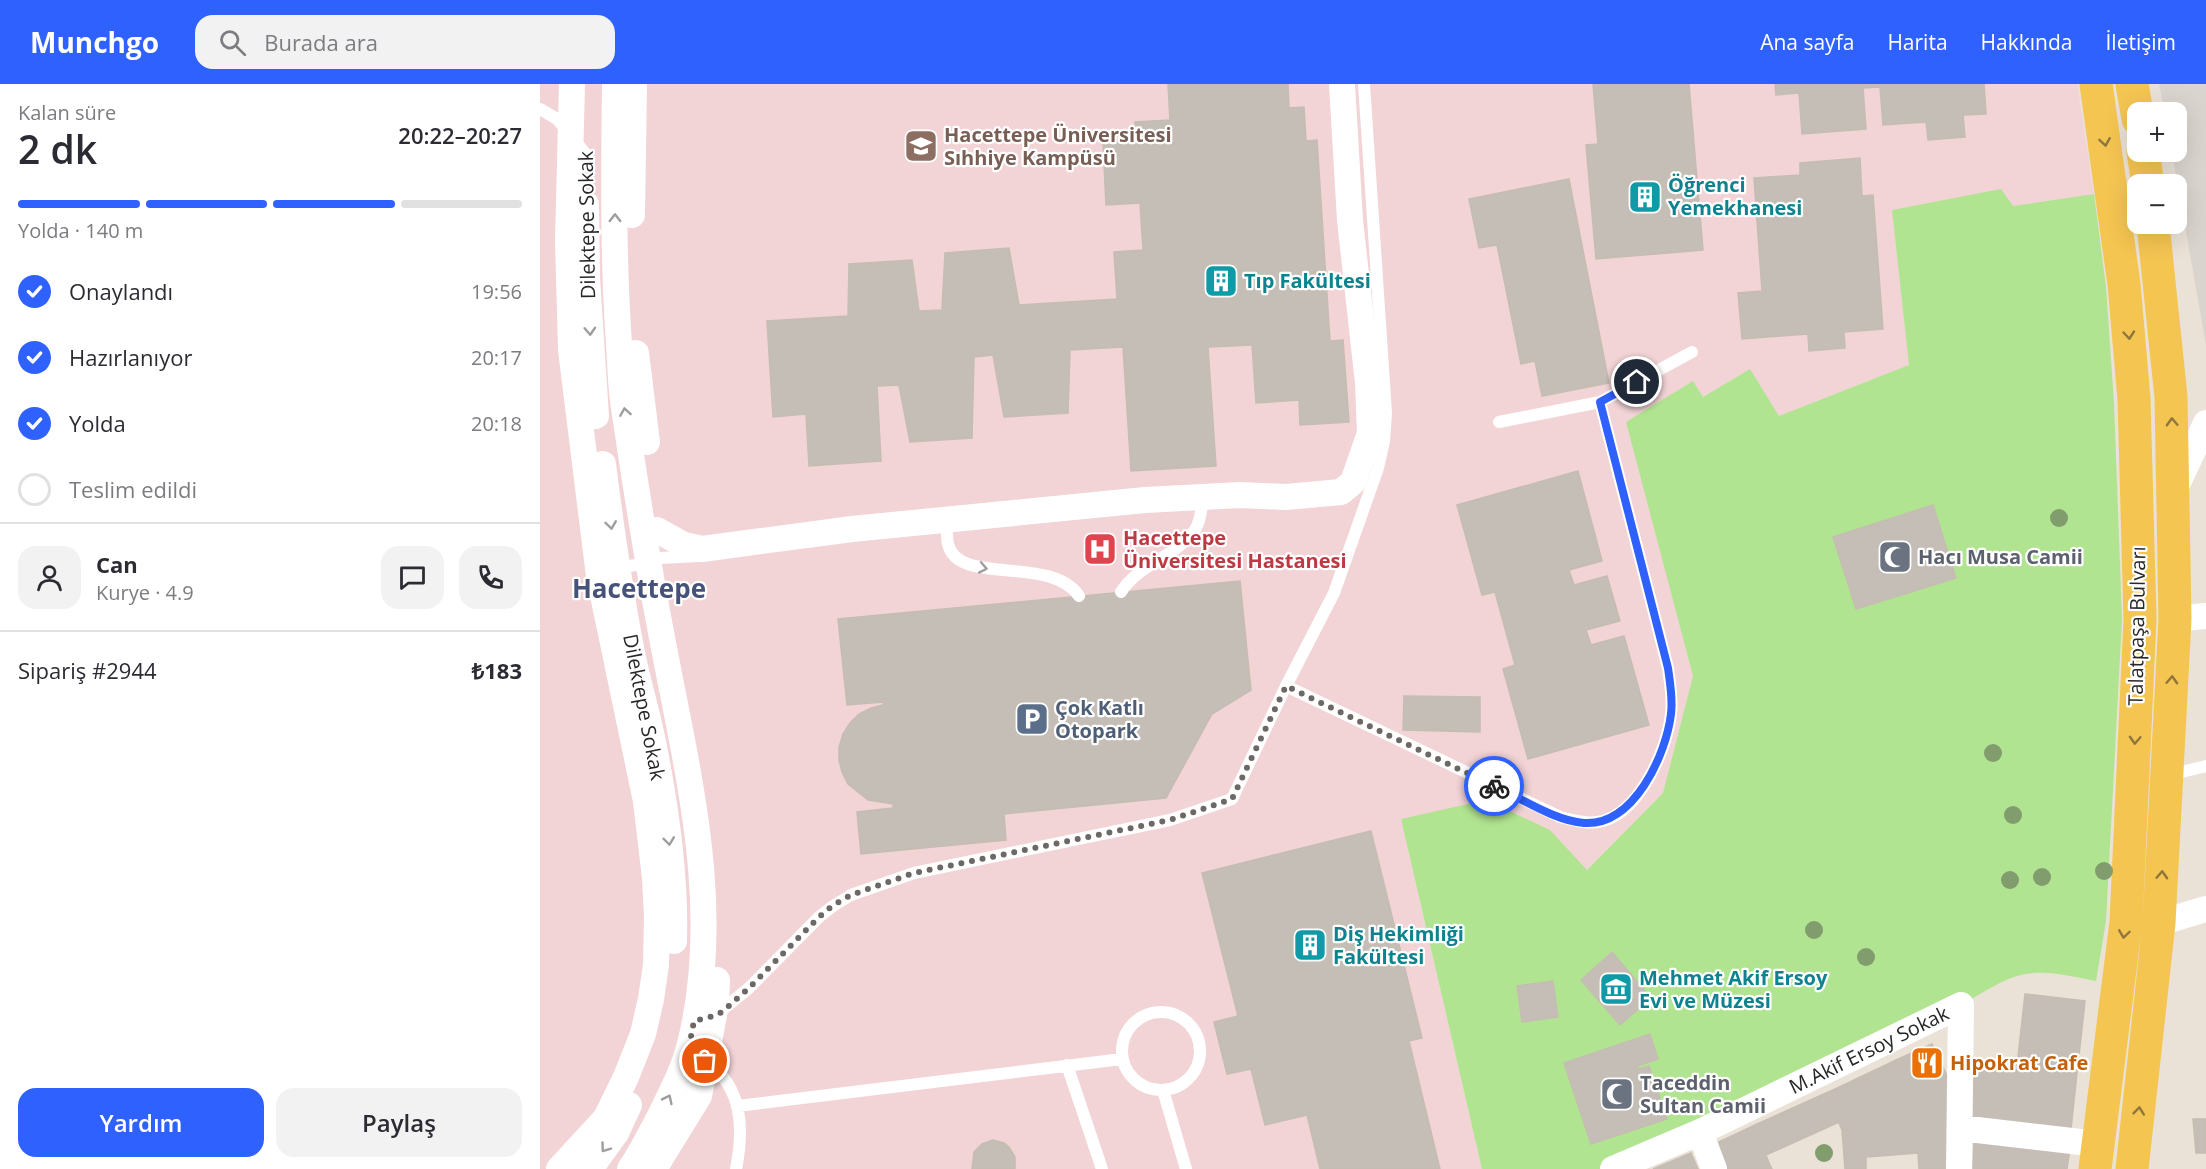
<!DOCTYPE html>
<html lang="tr">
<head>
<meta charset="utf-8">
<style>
	:root { --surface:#fff; --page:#f2f2f3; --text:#2b2b33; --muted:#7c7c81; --line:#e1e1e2; --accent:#2f61ff }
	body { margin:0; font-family:"Open Sans",sans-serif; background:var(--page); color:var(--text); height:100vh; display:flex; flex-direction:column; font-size:22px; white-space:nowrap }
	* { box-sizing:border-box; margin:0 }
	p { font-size:20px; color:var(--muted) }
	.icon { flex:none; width:33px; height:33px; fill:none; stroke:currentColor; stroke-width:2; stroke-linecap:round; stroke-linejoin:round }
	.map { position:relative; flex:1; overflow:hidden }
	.side { display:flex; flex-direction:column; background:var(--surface); width:540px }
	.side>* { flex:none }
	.fabs { position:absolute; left:1587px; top:18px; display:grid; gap:12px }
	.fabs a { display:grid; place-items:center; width:60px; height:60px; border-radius:12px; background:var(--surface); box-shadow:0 6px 24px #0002; font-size:30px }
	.pin { position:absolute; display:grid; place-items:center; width:51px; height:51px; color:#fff; margin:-26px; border:3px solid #fff; border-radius:50%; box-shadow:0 2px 6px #0007 }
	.courier { position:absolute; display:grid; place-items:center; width:60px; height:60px; margin:-30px; border:4px solid #2f61ff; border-radius:50%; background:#fff; color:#222; box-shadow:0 2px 8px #0007 }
	.overview em { font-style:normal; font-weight:600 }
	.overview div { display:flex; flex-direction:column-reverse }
	.overview { display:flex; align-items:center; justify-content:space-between; height:102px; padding:0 18px }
	h1 { font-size:39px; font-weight:600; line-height:45px }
	.bar { display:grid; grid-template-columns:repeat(4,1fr); gap:9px 6px; align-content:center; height:72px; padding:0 18px }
	.bar i { height:8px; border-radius:4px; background:var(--line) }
	.bar .active { background:var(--accent) }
	.bar p { grid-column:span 4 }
	.line { display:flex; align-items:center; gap:15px; padding:0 18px; border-top:2px solid var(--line) }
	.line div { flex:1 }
	.round { display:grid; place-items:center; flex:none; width:63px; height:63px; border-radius:18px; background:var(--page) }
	ol { padding:0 18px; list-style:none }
	li { display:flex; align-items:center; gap:18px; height:66px }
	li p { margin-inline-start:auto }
	li .icon { padding:6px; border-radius:50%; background:var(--accent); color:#fff; stroke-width:4 }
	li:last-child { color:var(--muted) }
	li i { width:33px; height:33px; border:3px solid var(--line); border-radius:50% }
	.action { display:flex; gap:12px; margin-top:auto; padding:12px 18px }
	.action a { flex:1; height:69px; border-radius:18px; background:var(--accent); color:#fff; font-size:24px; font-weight:600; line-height:69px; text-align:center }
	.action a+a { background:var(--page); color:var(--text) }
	header { display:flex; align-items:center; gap:36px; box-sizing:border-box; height:84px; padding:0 30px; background:var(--accent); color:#fff }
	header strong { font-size:28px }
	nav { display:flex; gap:33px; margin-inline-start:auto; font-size:21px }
	.search { width:420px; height:54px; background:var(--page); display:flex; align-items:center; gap:15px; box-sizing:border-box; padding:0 21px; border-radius:18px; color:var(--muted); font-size:22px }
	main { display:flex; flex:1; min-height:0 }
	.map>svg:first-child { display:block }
	.medical { fill:#f2d3d6 }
	.green { fill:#b1e490 }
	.plaza { fill:#dad4ce }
	.building { fill:#c5beb7; stroke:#c5bdb1; stroke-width:1.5 }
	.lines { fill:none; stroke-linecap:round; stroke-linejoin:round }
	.lane { stroke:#fff; stroke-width:12 }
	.street { stroke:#fff; stroke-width:26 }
	.primary { stroke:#f5c552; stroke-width:33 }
	.tree { fill:#819c6d }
	.oneway { stroke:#8e763c }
	.oneway2 { stroke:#9e9e9e }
	.done { stroke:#6b6865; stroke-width:6; stroke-dasharray:0 10.8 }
	.route { stroke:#2f61ff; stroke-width:8 }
	.labels { text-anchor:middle; stroke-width:4.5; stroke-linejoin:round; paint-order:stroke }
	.education-label { font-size:20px; font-weight:bold; fill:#785e54; stroke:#fff; text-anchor:start }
	.culture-label { font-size:20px; font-weight:bold; fill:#0d838f; stroke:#fff; text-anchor:start }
	.street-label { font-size:20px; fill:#272727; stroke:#fff }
	.health-label { font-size:20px; font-weight:bold; fill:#be3a42; stroke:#fff; text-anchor:start }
	.worship-label { font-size:20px; font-weight:bold; fill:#5b616d; stroke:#fff; text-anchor:start }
	.service-label { font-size:20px; font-weight:bold; fill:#4e5e75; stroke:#fff; text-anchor:start }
	.food-label { font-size:20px; font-weight:bold; fill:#c56008; stroke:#fff; text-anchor:start }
	.district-label { font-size:26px; font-weight:bold; fill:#465278; stroke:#fff }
</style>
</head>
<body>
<header>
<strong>Munchgo</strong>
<div class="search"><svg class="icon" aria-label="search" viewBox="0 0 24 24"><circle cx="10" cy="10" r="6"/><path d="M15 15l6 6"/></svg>Burada ara</div>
<nav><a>Ana sayfa</a><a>Harita</a><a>Hakkında</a><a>İletişim</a></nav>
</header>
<main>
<section class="side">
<div class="overview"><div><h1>2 dk</h1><p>Kalan süre</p></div><em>20:22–20:27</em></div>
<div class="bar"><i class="active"></i><i class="active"></i><i class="active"></i><i></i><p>Yolda · 140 m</p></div>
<ol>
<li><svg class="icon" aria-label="check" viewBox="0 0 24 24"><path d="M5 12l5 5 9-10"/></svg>Onaylandı<p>19:56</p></li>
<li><svg class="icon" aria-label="check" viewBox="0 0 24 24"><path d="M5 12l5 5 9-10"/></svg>Hazırlanıyor<p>20:17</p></li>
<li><svg class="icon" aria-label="check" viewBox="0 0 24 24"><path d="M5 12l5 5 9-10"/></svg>Yolda<p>20:18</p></li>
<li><i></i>Teslim edildi</li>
</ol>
<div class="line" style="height:108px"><a class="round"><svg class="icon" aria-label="person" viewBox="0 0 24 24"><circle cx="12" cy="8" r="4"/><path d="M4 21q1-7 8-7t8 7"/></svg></a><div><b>Can</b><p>Kurye · 4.9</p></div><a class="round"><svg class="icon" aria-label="chat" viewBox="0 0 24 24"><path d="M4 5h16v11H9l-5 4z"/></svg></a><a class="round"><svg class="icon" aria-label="phone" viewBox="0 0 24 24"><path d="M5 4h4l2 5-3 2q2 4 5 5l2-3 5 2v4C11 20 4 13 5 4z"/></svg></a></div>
<div class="line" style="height:78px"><div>Sipariş #2944</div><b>₺183</b></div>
<div class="action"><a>Yardım</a><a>Paylaş</a></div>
</section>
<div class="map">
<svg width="1666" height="1085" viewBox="0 0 1666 1085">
	<rect width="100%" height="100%" fill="#eae1d7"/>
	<path class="medical" d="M0,0H1537L1554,110L1472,122L1352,126L1369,281L1239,332L1210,285L1162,313L1153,297L1087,338L1153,592L1123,709L1046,786L1010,746L861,736L942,1085H0Z"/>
	<path class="green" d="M1461,105L1473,122L1554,110L1566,203L1574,319L1582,535L1566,837L1556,897C1534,893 1508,886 1485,890C1463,894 1441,910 1421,921L1073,1085H942L861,735L946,716L1010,746L1047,786L1123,709L1153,592L1086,338L1153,297L1163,313L1210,285L1239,332L1369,281L1352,126Z"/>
	<path class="plaza" d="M1619,0H1666V261L1632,68H1636V28H1625Z"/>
	<path class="building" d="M628,0H748L749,24L764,23L766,57L777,56L790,257L803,256L809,338L760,341L759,316L716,319L712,261L668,263L676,382L591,387L583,263L530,266L528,329L464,333L453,271L434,273L432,354L370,358L359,301L337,302L341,377L269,382L266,330L233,333L227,237L308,232L309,180L372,176L379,227L402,226L405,169L469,164L479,221L577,215L574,168L603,166L600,119L566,121L563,58L596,55L595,38L630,36Z
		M1053,0H1149L1163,166L1056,175L1046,61L1058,60Z
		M1235,0H1444L1446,30L1423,31L1425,53L1388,56L1386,38L1343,41L1340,3L1323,4L1326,45L1262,50L1259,9L1236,11Z
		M1320,74L1322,112L1333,111L1343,245L1304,248L1305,264L1269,267L1268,250L1202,255L1198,209L1222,207L1214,94L1260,91V79Z
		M1029,95L1069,299L1002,312L995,277L981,280L957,161L939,164L929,115Z
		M1038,387L1062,477L1029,486L1034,501L1067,492L1080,537L1046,546L1051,561L1084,552L1109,641L988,675L963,585L975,581L955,508L942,511L917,421Z
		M1393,421L1416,494L1316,525L1293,453Z
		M700,497L711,606L672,630L626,714L464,730L466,756L321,770L317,728L353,724V720L328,716L308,700L302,688L299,676V663L303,650L310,639L319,630L331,624L343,621V618L307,621L298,535Z
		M864,612L940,613V648L863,646Z
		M831,747L882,954L869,957L900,1085H780L767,1031L725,1041L711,985L687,990L674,938L698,932L662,789Z
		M1072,868L1111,914L1080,941L1041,896Z
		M1013,897L1018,933L982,938L977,902Z
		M1485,910L1545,917L1537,989L1477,982Z
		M1110,950L1118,975L1097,982L1099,985L1109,982L1127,1035L1051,1060L1024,979Z
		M1392,960L1409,996L1371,1014L1354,977Z
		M1354,977L1371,1014L1373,1041L1325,1044L1312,997Z
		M1434,977L1493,984L1488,1040L1432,1034Z
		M1493,984L1537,989L1531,1045L1488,1040Z
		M1409,996V1038L1373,1041L1371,1014Z
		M1312,997L1325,1044L1302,1046L1286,1009Z
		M1286,1009L1299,1038L1226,1071L1215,1041Z
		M1653,1035H1666V1069H1656Z
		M1409,1038L1408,1085H1379L1378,1069L1326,1073V1085H1305L1302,1046Z
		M1215,1041L1229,1079L1211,1085H1187L1177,1059Z
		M1434,1055L1488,1060L1486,1085H1433Z
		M453,1056L464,1059L469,1063L475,1073V1085H432L434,1068L442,1060Z
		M1488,1060L1530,1064L1527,1085H1486Z
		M1151,1069L1158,1085H1113Z
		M1229,1079L1232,1085H1211Z"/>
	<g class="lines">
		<path class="lane" d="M0,25L17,35L46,70
			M959,338L1060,318
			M407,446C407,451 407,456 408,460C418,503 511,470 539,512
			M77,484L109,479L120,474L159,472
			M581,508C599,479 639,472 656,444C660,437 661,429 662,421
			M746,602L1020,733C1033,736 1044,740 1057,738C1098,733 1127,666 1131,630C1133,614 1130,599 1128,584L1060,318L1152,268
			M1629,691L1666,682
			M582 967a39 39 0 1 1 78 0a39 39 0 1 1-78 0Z
			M176,931L209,904L279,833L293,822L311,811L374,789L630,736L692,715L746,602L794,509L838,384L844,357L846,329L824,0
			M166,977C203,1003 204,1045 196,1085
			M527,981L562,1085
			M623,1006L646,1085
			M198,1022L582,975"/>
		<path class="street" d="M75,0C74,82 73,163 78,245C80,269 80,293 83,317C95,399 108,482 124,564C149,695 183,827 150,960C144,985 131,1009 120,1032C110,1050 102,1068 90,1085
			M46,120L47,194L56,332
			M92,131L94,0
			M96,269L107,358
			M63,380C71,444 80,507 92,569C98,599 107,628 113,658C126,723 136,790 134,857
			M1634,407L1666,339
			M117,446L144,461L162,465L312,445L605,416L700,411L746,413L801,408L813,398L830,349L828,299L810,136L802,0
			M1635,535L1666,532
			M1619,839L1666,825
			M1420,1044L1558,1060
			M1160,1048L1174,1085
			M19,1085L66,1034L86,993L103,950L111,915L116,881L117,833L115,794L106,717L59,492L31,266L28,157L32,0
			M50,1085L76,1049L89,1021
			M114,1085L159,1012L176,920L177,896
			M1073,1085L1160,1048L1421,921L1419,1085"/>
		<path class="primary" d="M1592,0L1598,35
			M1603,68L1608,100
			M1555,1085L1586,838L1600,535L1594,315L1584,200L1556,0
			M1592,1085L1619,839L1635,535L1631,313L1613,140"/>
	</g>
	<g class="tree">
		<circle cx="1519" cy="434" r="9"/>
		<circle cx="1453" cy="669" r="9"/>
		<circle cx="1473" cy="731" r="9"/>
		<circle cx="1564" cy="787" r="9"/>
		<circle cx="1502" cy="793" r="9"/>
		<circle cx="1470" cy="796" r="9"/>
		<circle cx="1274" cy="846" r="9"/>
		<circle cx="1326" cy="873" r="9"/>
		<circle cx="1284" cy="1069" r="9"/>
	</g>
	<defs><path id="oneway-chevron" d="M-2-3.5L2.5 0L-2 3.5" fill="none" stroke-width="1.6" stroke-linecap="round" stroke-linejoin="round" transform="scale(1.5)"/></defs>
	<g class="oneway">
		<use href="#oneway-chevron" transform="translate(1565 58) rotate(81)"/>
		<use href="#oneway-chevron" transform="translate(1589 251) rotate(85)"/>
		<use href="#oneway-chevron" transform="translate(1632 338) rotate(-92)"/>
		<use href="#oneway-chevron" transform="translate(1632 596) rotate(-87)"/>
		<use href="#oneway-chevron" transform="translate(1595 656) rotate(93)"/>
		<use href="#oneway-chevron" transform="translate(1622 791) rotate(-87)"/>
		<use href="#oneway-chevron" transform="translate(1584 850) rotate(98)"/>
		<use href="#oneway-chevron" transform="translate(1599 1027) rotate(-84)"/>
	</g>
	<g class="oneway2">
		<use href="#oneway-chevron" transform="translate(75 134) rotate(-90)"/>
		<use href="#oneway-chevron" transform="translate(50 247) rotate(87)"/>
		<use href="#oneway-chevron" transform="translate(85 328) rotate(-99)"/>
		<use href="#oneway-chevron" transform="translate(71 441) rotate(82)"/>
		<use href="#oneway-chevron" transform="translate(443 484) rotate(11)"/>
		<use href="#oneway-chevron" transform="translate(129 757) rotate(83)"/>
		<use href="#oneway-chevron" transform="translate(128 1015) rotate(-64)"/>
		<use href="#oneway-chevron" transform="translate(65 1064) rotate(126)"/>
	</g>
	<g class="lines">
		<path class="done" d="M165,977L149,963L154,937L174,932L182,928L209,904L279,833L292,822L311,811L374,789L630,736L692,715L746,602L954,702"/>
		<path class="route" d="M954,702C981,714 1015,737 1044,739C1094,742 1126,671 1131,630C1133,614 1130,599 1128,584L1060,318L1097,298"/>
	</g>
	<defs>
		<symbol id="university-square" viewBox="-11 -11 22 22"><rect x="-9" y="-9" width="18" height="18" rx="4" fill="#8d6e63" stroke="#fff"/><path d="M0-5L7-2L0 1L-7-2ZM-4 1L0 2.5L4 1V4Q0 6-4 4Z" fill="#fff"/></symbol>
		<symbol id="building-square" viewBox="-11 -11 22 22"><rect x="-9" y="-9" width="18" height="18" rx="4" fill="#0f9aa8" stroke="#fff"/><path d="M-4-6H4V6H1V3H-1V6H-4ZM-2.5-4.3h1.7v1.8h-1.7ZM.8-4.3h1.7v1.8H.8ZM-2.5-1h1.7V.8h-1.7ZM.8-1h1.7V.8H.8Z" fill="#fff"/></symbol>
		<symbol id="hospital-square" viewBox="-11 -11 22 22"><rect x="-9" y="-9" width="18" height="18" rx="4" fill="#e0444e" stroke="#fff"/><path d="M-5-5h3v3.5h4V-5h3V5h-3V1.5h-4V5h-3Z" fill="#fff"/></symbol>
		<symbol id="mosque-square" viewBox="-11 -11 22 22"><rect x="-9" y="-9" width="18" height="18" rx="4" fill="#6b7280" stroke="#fff"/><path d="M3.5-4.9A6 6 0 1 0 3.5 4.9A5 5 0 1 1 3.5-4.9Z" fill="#fff"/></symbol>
		<symbol id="parking-square" viewBox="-11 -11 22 22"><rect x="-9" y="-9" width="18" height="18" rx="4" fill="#5c6f8a" stroke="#fff"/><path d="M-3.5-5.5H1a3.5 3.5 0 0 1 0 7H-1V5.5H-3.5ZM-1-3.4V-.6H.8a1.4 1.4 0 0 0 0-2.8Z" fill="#fff"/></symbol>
		<symbol id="museum-square" viewBox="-11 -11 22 22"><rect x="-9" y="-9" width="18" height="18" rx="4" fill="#0f9aa8" stroke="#fff"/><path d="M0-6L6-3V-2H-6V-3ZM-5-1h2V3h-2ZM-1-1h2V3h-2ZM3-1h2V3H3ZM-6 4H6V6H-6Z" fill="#fff"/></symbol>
		<symbol id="restaurant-square" viewBox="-11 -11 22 22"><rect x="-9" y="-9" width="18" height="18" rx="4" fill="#e8710a" stroke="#fff"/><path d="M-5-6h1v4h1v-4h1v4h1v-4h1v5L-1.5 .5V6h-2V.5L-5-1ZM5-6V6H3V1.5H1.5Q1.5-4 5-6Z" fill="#fff"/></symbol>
	</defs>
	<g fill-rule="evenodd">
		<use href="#university-square" x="362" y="43" width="38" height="38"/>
		<use href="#building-square" x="1086" y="94" width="38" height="38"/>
		<use href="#building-square" x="662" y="178" width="38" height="38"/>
		<use href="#hospital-square" x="541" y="446" width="38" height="38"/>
		<use href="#mosque-square" x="1336" y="454" width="38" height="38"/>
		<use href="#parking-square" x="473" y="616" width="38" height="38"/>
		<use href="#building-square" x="751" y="842" width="38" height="38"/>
		<use href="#museum-square" x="1057" y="886" width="38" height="38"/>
		<use href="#restaurant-square" x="1368" y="960" width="38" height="38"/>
		<use href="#mosque-square" x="1058" y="991" width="38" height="38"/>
	</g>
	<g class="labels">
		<g class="education-label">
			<text x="404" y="58">Hacettepe Üniversitesi<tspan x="404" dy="23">Sıhhiye Kampüsü</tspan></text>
		</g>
		<g class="culture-label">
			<text x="1128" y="108">Öğrenci<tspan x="1128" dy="23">Yemekhanesi</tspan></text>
			<text x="704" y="204">Tıp Fakültesi</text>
			<text x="793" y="857">Diş Hekimliği<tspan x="793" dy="23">Fakültesi</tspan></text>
			<text x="1099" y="901">Mehmet Akif Ersoy<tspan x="1099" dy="23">Evi ve Müzesi</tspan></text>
		</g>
		<g class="street-label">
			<text transform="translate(47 141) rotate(-91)" y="7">Dilektepe Sokak</text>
			<text transform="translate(1597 542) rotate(-89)" y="7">Talatpaşa Bulvarı</text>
			<text transform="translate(104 623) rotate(79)" y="7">Dilektepe Sokak</text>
			<text transform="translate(1329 966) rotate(-26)" y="7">M.Akif Ersoy Sokak</text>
		</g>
		<g class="health-label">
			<text x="583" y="461">Hacettepe<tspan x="583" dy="23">Üniversitesi Hastanesi</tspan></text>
		</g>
		<g class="worship-label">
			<text x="1378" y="480">Hacı Musa Camii</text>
			<text x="1100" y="1006">Taceddin<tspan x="1100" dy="23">Sultan Camii</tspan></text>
		</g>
		<g class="service-label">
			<text x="515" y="631">Çok Katlı<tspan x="515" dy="23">Otopark</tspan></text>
		</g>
		<g class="food-label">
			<text x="1410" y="986">Hipokrat Cafe</text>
		</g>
		<g class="district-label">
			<text x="99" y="514">Hacettepe</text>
		</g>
	</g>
</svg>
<div class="fabs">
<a>+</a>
<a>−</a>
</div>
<div class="pin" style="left:165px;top:977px;background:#ea580c"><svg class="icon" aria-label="bag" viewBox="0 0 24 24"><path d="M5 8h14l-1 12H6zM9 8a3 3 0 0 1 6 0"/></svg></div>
<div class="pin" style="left:1097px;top:298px;background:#1f2937"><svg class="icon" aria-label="home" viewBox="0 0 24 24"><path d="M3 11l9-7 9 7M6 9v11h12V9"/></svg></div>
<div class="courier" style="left:954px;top:702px"><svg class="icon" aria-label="bike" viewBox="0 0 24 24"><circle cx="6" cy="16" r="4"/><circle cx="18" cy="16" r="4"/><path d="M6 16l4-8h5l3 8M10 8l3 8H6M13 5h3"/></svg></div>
</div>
</main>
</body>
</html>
